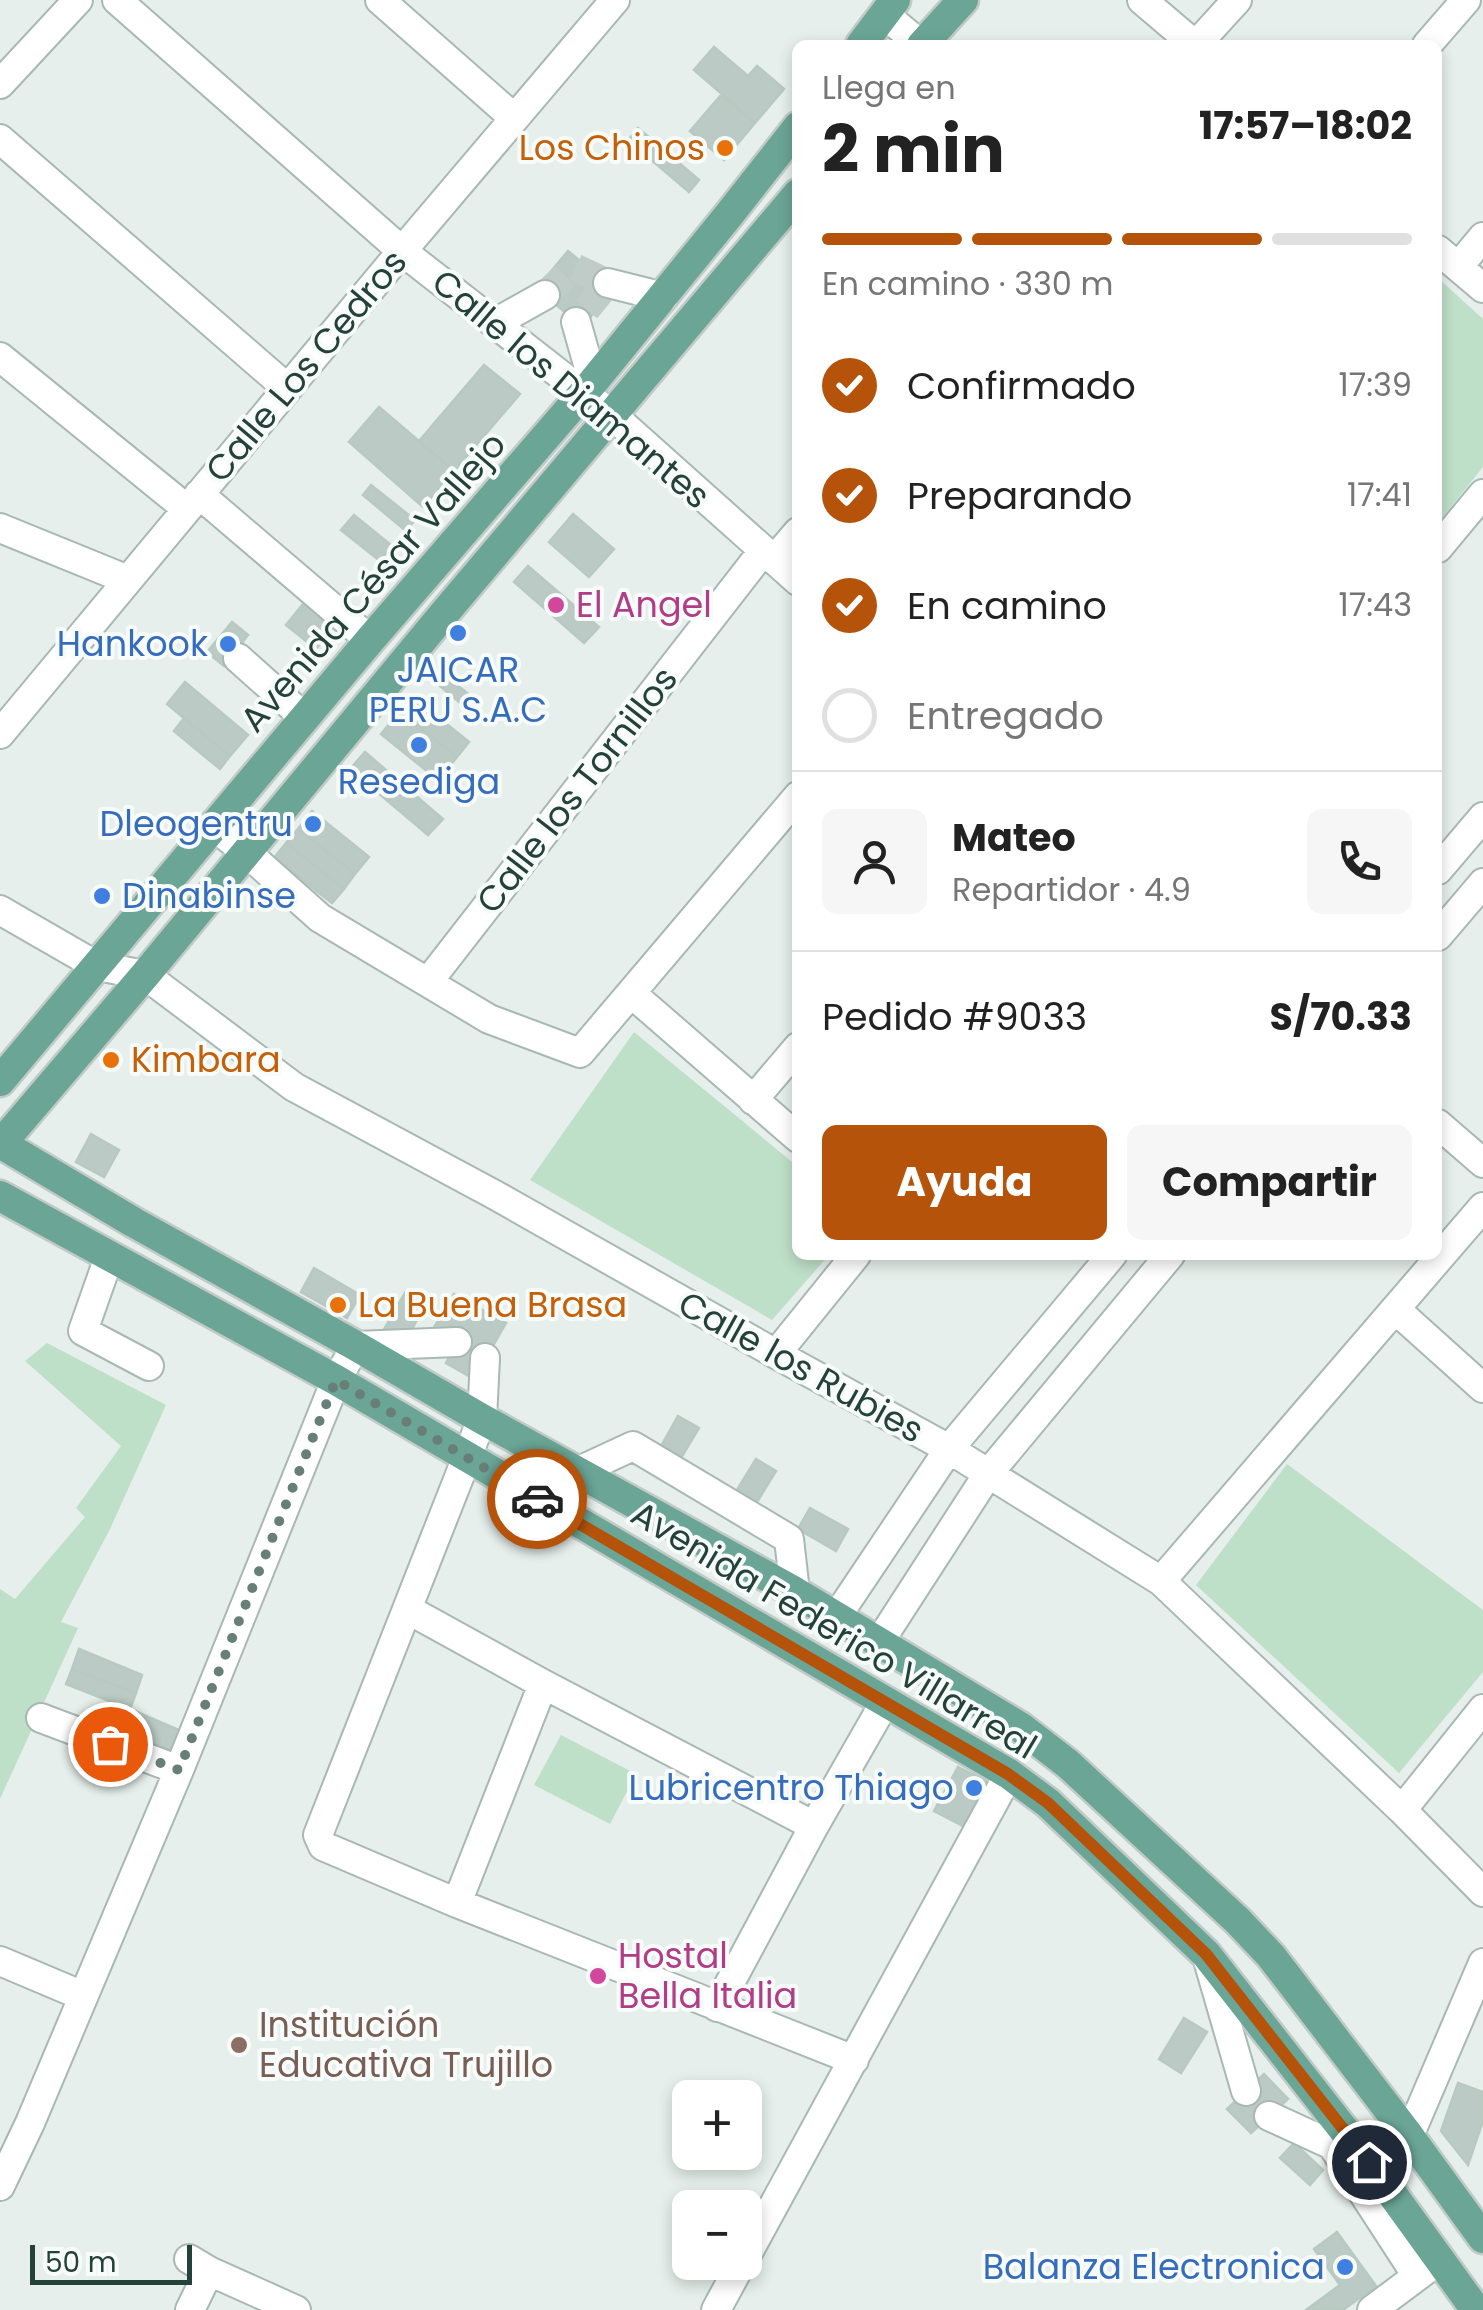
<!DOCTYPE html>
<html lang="es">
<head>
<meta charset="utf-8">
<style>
	:root { --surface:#fff; --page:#f6f6f6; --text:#222; --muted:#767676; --line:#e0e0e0; --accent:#b45309 }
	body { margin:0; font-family:Poppins,sans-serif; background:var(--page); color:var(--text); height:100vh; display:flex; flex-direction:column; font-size:38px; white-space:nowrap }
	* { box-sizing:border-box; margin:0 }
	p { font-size:32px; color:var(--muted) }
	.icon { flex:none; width:55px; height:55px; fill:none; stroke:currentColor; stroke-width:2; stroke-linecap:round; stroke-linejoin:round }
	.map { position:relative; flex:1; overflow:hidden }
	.panel { position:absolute; left:792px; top:40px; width:650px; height:1220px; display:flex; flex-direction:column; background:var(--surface); border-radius:15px; box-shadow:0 5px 15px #0003 }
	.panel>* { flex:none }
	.controls { position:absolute; left:672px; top:2080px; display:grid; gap:20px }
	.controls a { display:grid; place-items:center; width:90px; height:90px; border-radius:15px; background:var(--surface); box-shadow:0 5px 15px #0003; font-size:50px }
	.scale { position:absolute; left:30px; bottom:25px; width:162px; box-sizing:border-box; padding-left:10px; border:5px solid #24423a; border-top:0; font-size:28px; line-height:35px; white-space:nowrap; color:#24423a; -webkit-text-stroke:8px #f7fbf9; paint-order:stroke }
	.pin { position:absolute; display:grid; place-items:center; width:85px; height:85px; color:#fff; margin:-42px; border:5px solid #fff; border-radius:50%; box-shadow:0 2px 10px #0007 }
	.courier { position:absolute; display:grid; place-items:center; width:100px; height:100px; margin:-50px; border:8px solid #b45309; border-radius:50%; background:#fff; color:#222; box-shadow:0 2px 12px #0007 }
	.overview em { font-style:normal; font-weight:700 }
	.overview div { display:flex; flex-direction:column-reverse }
	.overview { display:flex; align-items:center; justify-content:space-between; height:170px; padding:0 30px }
	h1 { font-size:65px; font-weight:700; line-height:75px }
	.bar { display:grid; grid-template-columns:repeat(4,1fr); gap:15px 10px; align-content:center; height:120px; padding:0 30px }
	.bar i { height:12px; border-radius:8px; background:var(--line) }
	.bar .on { background:var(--accent) }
	.bar p { grid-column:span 4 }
	.line { display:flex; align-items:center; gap:25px; padding:0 30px; border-top:2px solid var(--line) }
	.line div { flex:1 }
	.round { display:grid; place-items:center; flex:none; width:105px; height:105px; border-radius:15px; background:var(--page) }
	ol { padding:0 30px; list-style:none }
	li { display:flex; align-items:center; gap:30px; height:110px }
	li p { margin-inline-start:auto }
	li .icon { padding:10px; border-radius:50%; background:var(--accent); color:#fff; stroke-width:4 }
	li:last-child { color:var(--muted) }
	li i { width:55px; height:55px; border:5px solid var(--line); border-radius:50% }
	.button { display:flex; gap:20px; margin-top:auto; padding:20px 30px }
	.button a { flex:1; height:115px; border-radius:15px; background:var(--accent); color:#fff; font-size:40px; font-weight:700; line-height:115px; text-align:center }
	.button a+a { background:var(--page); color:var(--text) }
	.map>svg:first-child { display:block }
	.green { fill:#bfe0c8 }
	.building { fill:#bbcac4; stroke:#b8c9c2; stroke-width:2.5 }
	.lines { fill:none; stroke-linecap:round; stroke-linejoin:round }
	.minor-tunnel { stroke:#bfccc8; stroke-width:28; stroke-dasharray:28 14; stroke-linecap:butt }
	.minor-casing { stroke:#a8b8b2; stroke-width:32 }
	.major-casing { stroke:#c2cac8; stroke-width:35 }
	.minor { stroke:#fff; stroke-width:28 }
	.major { stroke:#6aa596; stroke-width:30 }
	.done { stroke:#687f78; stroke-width:10; stroke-dasharray:0 18 }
	.route { stroke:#b45309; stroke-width:12 }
	.food-dot { fill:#e8710a; stroke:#f7fbf9; stroke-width:4 }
	.hotel-dot { fill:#d1479c; stroke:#f7fbf9; stroke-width:4 }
	.shop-dot { fill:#3f7fe0; stroke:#f7fbf9; stroke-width:4 }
	.education-dot { fill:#8d6e63; stroke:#f7fbf9; stroke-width:4 }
	.labels { text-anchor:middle; stroke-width:8; stroke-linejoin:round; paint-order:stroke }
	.food-label { font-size:35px; fill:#c56008; stroke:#f7fbf9; text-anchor:start }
	.street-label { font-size:35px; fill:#24423a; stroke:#f7fbf9 }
	.hotel-label { font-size:35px; fill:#b23c85; stroke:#f7fbf9; text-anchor:start }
	.shop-label { font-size:35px; fill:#366cbe; stroke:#f7fbf9; text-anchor:end }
	.education-label { font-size:35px; fill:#785e54; stroke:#f7fbf9; text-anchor:start }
</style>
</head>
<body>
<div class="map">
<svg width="1483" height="2310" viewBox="0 0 1483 2310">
	<rect width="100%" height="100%" fill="#e6efeb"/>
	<path class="green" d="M1438,278L1483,319V467L1438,523Z
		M634,1032L797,1166L798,1255H829L772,1320L530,1180Z
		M47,1343L166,1405L110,1529L61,1622L78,1628L0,1799V1589L15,1599L85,1517L76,1508L121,1446L25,1361Z
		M1287,1464L1483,1610V1672L1399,1773L1196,1585Z
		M561,1735L636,1774L610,1824L534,1785Z"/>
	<path class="building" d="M714,47L748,76L757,66L784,89L755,123L694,70Z
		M721,95L755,123L724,160L690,131Z
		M638,128L699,180L689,192L628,140Z
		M568,251L614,289L582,327L537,288Z
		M484,365L520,394L454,471L419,441Z
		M379,407L454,471L423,507L349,442Z
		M371,485L415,520L406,531L363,495Z
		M573,514L614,549L589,577L549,542Z
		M354,515L392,546L380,561L341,530Z
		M528,566L599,627L584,643L514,582Z
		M307,599L337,623L316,649L286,625Z
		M232,622L248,635L224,666L207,652Z
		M435,667L478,702L470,711L428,676Z
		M185,682L248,735L230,756L167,704Z
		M412,696L469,742L457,757L400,711Z
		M400,711L457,757L438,780L381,734Z
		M184,718L230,756L220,769L174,731Z
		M365,752L443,819L428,835L350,769Z
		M312,811L369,857L355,874L298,829Z
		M298,829L355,874L344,889L286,843Z
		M286,843L344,889L332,903L274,858Z
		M91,1134L119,1150L104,1177L76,1162Z
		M314,1268L360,1295L347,1318L301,1292Z
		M406,1291L427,1302L403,1345L382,1333Z
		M454,1294L506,1323L474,1379L446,1363L457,1342L433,1329Z
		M678,1416L699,1428L675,1468L655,1457Z
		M756,1459L776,1471L752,1510L732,1498Z
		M810,1508L848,1529L836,1551L798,1529Z
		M79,1649L142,1675L136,1693L72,1669Z
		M72,1669L136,1693L130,1709L66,1684Z
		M130,1709L181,1731L173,1752L121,1730Z
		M958,1767L988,1782L965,1827L934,1811Z
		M1184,2018L1207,2032L1181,2073L1159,2059Z
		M1264,2074L1288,2099L1251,2133L1227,2109Z
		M1458,2083L1483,2092V2121L1468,2165L1441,2131Z
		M1294,2143L1323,2170L1310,2185L1280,2158Z
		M1337,2232L1376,2286L1343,2310H1306L1340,2285L1314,2249Z"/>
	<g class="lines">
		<path class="minor-tunnel" d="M545,295L574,267L608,283L576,322"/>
		<defs>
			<path id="minor" d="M117,0L402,251L612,415L798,581
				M380,0L514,118
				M1142,0L1195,45
				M884,14L921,45
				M1196,45L1237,0
				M1427,45L1466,0
				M0,84L78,0
				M0,139L287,388
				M1438,250L1483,288
				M1458,267L1483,237
				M608,283L664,297
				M576,322L593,382
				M495,323L545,295
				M0,357L187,509
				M199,494L370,640
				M0,528L128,580
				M1438,548L1483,494
				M774,560L798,532
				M238,658L305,718
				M0,734L402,251L615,0
				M213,826L246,852L320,918L489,1019L580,1053L798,796
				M1438,870L1483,817
				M0,910L97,966L145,975L294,1087L495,1195L776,1354L949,1449L1161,1581L1402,1810L1483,1892
				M1438,936L1483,883
				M428,982L763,551
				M631,993L798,1138
				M753,1100L798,1047
				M1438,1124L1483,1163
				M109,1257L83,1331L149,1366
				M1395,1309L1483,1388
				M776,1354L856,1255
				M485,1358L482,1419L318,1835L323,1846L457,1903L854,2060
				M579,1471L633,1446L789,1539L795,1592
				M1161,1581L1483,1207
				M407,1609L543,1684L814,1826
				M837,1616L949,1449L1112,1255
				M880,1641L988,1474L1170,1255
				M41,1718L179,1770
				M1402,1810L1483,1709
				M457,1903L543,1684
				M1208,1960L1246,2091
				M0,1961L83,1996
				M717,2007L814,1826L885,1702
				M1269,2116L1369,2162L1409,2136L1483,1963
				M1332,2145L1417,2276
				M0,2186L30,2123L179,1770L336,1380L356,1346L457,1342
				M745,2258L1009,1774
				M189,2259L209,2271L296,2310
				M190,2310L209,2271
				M716,2310L742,2262
				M1372,2310L1431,2266"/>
			<path id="major" d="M861,45L895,0
				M922,45L963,0
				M0,1081L370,640L593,382L728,216L798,127
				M0,1143L133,1222L356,1346L482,1419L795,1592L1020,1727L1068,1764L1238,1921L1271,1956L1409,2136L1483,2238
				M0,1145L145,975L442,616L798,194
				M0,1196L336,1380L1009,1774L1048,1803L1206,1954L1369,2162L1476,2310"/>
		</defs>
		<use href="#minor" class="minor-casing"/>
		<use href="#major" class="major-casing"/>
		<use href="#minor" class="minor"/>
		<use href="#major" class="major"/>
	</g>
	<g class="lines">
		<path class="done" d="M110,1744L179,1770L336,1380L537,1499"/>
		<path class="route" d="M537,1499L1008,1774L1048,1803L1206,1954L1369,2162"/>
	</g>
	<g class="food-dot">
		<circle cx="725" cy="148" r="10"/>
		<circle cx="111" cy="1060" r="10"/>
		<circle cx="338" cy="1305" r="10"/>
	</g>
	<g class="hotel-dot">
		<circle cx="556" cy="605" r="10"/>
		<circle cx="598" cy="1976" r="10"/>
	</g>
	<g class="shop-dot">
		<circle cx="458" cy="633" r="10"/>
		<circle cx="228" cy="644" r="10"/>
		<circle cx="419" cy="745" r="10"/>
		<circle cx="313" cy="824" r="10"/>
		<circle cx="102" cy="896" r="10"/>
		<circle cx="974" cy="1788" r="10"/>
		<circle cx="1345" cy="2267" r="10"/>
	</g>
	<circle class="education-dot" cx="239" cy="2045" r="10"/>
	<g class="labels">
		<g class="food-label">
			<text x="705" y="160" text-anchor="end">Los Chinos</text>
			<text x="131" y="1072">Kimbara</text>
			<text x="358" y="1317">La Buena Brasa</text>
		</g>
		<g class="street-label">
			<text transform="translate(306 366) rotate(-50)" y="12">Calle Los Cedros</text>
			<text transform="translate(571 389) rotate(40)" y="12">Calle los Diamantes</text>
			<text transform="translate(373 582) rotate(-49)" y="12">Avenida César Vallejo</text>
			<text transform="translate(577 790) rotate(-52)" y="12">Calle los Tornillos</text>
			<text transform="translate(801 1367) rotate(29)" y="12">Calle los Rubies</text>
			<text transform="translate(834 1630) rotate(31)" y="12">Avenida Federico Villarreal</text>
		</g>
		<g class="hotel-label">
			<text x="576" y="617">El Angel</text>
			<text x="618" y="1968">Hostal<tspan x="618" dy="40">Bella Italia</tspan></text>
		</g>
		<g class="shop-label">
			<text x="208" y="656">Hankook</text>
			<text x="458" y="682" text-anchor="middle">JAICAR<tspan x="458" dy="40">PERU S.A.C</tspan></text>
			<text x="419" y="794" text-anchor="middle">Resediga</text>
			<text x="293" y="836">Dleogentru</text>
			<text x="122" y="908" text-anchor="start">Dinabinse</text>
			<text x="954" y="1800">Lubricentro Thiago</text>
			<text x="1325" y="2279">Balanza Electronica</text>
		</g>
		<g class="education-label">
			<text x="259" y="2037">Institución<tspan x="259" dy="40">Educativa Trujillo</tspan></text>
		</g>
	</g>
</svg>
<div class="controls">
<a>+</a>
<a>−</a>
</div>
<div class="scale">50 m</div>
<div class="pin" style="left:110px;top:1744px;background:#ea580c"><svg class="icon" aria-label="bag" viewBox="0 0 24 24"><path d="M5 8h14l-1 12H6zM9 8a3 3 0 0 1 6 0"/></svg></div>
<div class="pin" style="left:1369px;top:2162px;background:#1f2937"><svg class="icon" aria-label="home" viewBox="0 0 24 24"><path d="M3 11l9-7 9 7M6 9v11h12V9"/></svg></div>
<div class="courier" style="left:537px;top:1499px"><svg class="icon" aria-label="car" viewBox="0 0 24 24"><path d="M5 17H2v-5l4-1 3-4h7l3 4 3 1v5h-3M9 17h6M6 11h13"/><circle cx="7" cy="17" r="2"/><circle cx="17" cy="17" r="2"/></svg></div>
<section class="panel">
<div class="overview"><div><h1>2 min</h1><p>Llega en</p></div><em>17:57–18:02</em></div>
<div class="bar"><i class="on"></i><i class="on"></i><i class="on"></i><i></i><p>En camino · 330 m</p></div>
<ol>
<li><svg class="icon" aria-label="check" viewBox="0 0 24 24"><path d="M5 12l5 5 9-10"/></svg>Confirmado<p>17:39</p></li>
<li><svg class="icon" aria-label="check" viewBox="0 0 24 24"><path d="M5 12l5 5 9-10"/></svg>Preparando<p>17:41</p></li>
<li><svg class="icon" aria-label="check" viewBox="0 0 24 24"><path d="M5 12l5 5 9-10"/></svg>En camino<p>17:43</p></li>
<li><i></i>Entregado</li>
</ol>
<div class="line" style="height:180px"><a class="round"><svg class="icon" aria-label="person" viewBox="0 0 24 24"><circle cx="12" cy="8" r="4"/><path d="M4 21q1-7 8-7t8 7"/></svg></a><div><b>Mateo</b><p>Repartidor · 4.9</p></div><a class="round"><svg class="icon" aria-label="phone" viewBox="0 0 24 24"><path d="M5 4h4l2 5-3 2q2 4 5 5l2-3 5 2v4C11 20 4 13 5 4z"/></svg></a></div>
<div class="line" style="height:130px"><div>Pedido #9033</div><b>S/70.33</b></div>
<div class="button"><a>Ayuda</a><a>Compartir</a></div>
</section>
</div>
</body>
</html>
